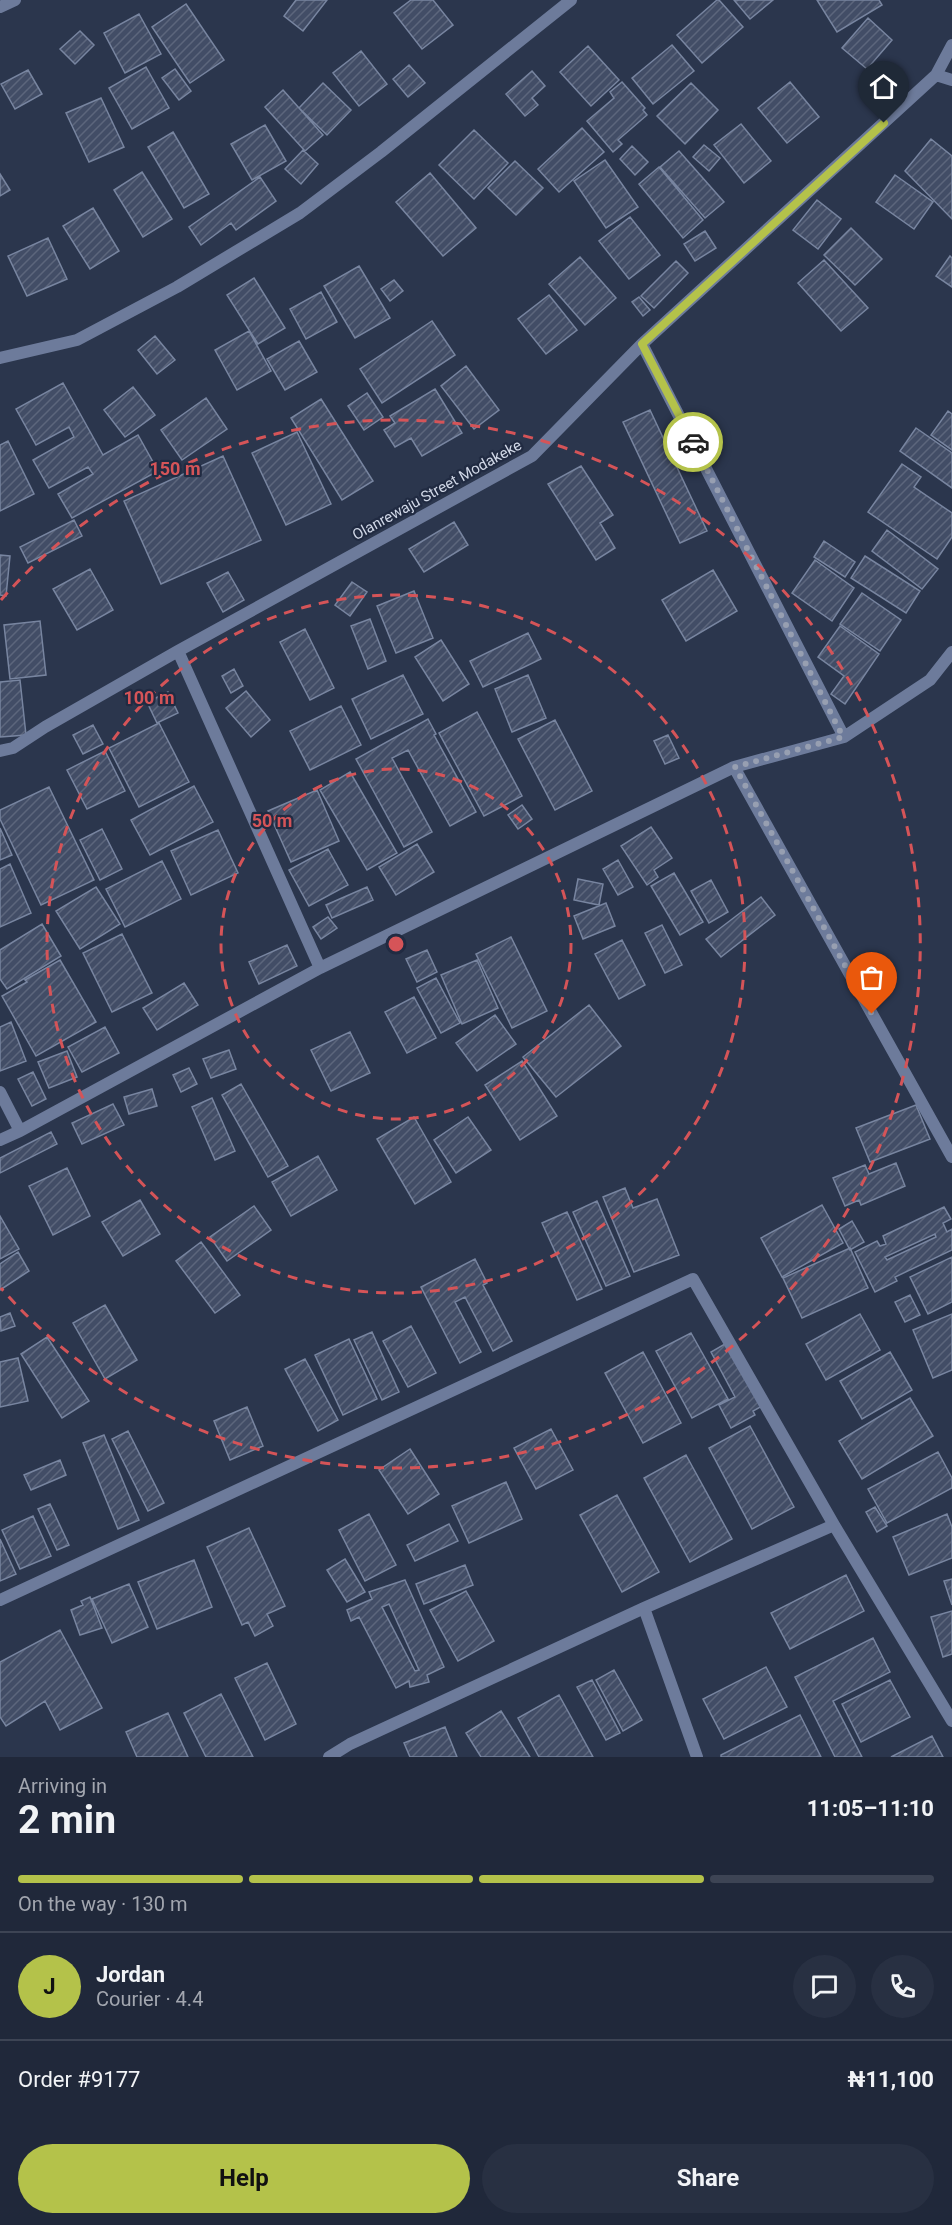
<!DOCTYPE html>
<html lang="en">
<head>
<meta charset="utf-8">
<style>
	:root { --surface:#20283a; --page:#283042; --text:#f1f3f6; --muted:#a2a6af; --line:#3d4454; --accent:#b4c24a }
	body { margin:0; font-family:Roboto,sans-serif; background:var(--page); color:var(--text); height:100vh; display:flex; flex-direction:column; font-size:22px; white-space:nowrap }
	* { box-sizing:border-box; margin:0 }
	p { font-size:20px; color:var(--muted) }
	.icon { flex:none; width:33px; height:33px; fill:none; stroke:currentColor; stroke-width:2; stroke-linecap:round; stroke-linejoin:round }
	.map { position:relative; height:1757px; overflow:hidden }
	.side { display:flex; flex-direction:column; background:var(--surface); flex:1 }
	.side>* { flex:none }
	.pin { position:absolute; display:grid; place-items:center; width:51px; height:51px; color:#fff; margin:-62px -26px; border-radius:50% 50% 50% 0; rotate:-45deg; box-shadow:0 0 6px #0007 }
	.pin .icon { rotate:45deg }
	.courier { position:absolute; display:grid; place-items:center; width:60px; height:60px; margin:-30px; border:4px solid #b4c24a; border-radius:50%; background:#fff; color:#222; box-shadow:0 2px 8px #0007 }
	.overview em { font-style:normal; font-weight:700 }
	.overview div { display:flex; flex-direction:column-reverse }
	.overview { display:flex; align-items:center; justify-content:space-between; height:102px; padding:0 18px }
	h1 { font-size:39px; font-weight:700; line-height:45px }
	.bar { display:grid; grid-template-columns:repeat(4,1fr); gap:9px 6px; align-content:center; height:72px; padding:0 18px }
	.bar i { height:8px; border-radius:4px; background:var(--line) }
	.bar .current { background:var(--accent) }
	.bar p { grid-column:span 4 }
	.line { display:flex; align-items:center; gap:15px; padding:0 18px; border-top:2px solid var(--line) }
	.line div { flex:1 }
	.round { display:grid; place-items:center; flex:none; width:63px; height:63px; border-radius:32px; background:var(--page) }
	.button { display:flex; gap:12px; margin-top:auto; padding:12px 18px }
	.button a { flex:1; height:69px; border-radius:36px; background:var(--accent); color:#111; font-size:24px; font-weight:700; line-height:69px; text-align:center }
	.button a+a { background:var(--page); color:var(--text) }
	.map>svg:first-child { display:block }
	.building { fill:url(#building-hatch); stroke:#7885a0; stroke-width:1.5; fill-rule:evenodd }
	.lines { fill:none; stroke-linecap:round; stroke-linejoin:round }
	.street { stroke:#6d7b9b; stroke-width:12 }
	.done { stroke:#979fb1; stroke-width:6; stroke-dasharray:0 10.8 }
	.route { stroke:#b4c24a; stroke-width:8 }
	.ring { fill:none; stroke:#d55458; stroke-width:3; stroke-dasharray:10 8 }
	.labels { text-anchor:middle; stroke-width:4.5; stroke-linejoin:round; paint-order:stroke }
	.street-label { font-size:15px; fill:#d1d8e7; stroke:#212b42 }
	.centre { fill:#d55458; stroke:#212b42; stroke-width:3 }
	.ring-label { font-size:18px; text-anchor:middle; font-weight:bold; fill:#d55458; stroke:#212b42; stroke-width:4.5; stroke-linejoin:round; paint-order:stroke }
</style>
</head>
<body>
<div class="map">
<svg width="952" height="1757" viewBox="0 0 952 1757">
	<defs>
		<pattern id="building-hatch" width="6" height="6" patternUnits="userSpaceOnUse" patternTransform="scale(1.5)"><rect width="6" height="6" fill="#424d66"/><path d="M-1 1l2-2M0 6l6-6M5 7l2-2" fill="none" stroke="#5c667c"/></pattern>
	</defs>
	<rect width="100%" height="100%" fill="#2b364d"/>
	<path class="building" d="M296,0H327L303,31L284,16Z
		M411,0H433L453,25L422,49L394,13Z
		M717,0H719L743,27L702,63L677,35Z
		M734,0H773L750,19Z
		M817,0H879L882,5L837,32Z
		M186,4L224,60L190,83L152,27Z
		M139,14L161,54L125,73L104,33Z
		M868,18L892,40L867,69L842,48Z
		M80,31L94,45L75,64L60,49Z
		M672,45L694,71L653,104L632,78Z
		M588,46L619,80L591,106L560,72Z
		M361,51L387,84L359,106L333,73Z
		M409,65L425,83L408,97L393,79Z
		M146,67L169,108L132,129L109,88Z
		M175,69L191,91L179,100L162,78Z
		M28,70L42,94L15,109L1,84Z
		M532,71L545,86L532,98L538,105L525,116L506,94Z
		M622,82L645,108L643,110L647,115L618,140L622,144L613,152L587,121L614,98L610,92Z
		M790,82L819,117L787,143L758,108Z
		M323,83L351,110L327,135L299,108Z
		M691,83L718,110L685,144L657,116Z
		M283,90L323,135L305,151L265,107Z
		M101,98L124,147L89,162L66,113Z
		M741,124L771,161L744,183L714,145Z
		M265,125L286,161L252,180L231,144Z
		M582,128L604,152L559,192L538,169Z
		M474,130L508,163L474,199L439,165Z
		M173,132L209,194L184,208L148,147Z
		M931,139L952,156V219L905,171Z
		M704,145L720,158L709,171L693,157Z
		M632,146L648,162L635,175L620,159Z
		M303,150L318,164L301,184L285,169Z
		M679,151L724,202L705,218L660,167Z
		M605,160L638,207L606,228L574,181Z
		M515,161L543,188L516,215L488,188Z
		M659,167L703,220L683,238L639,184Z
		M142,172L172,219L143,237L114,190Z
		M430,173L476,228L443,256L396,202Z
		M0,174L10,190L0,196Z
		M895,175L933,202L914,229L876,202Z
		M260,177L276,201L236,230L231,223L201,245L189,227Z
		M817,200L841,219L818,249L793,230Z
		M93,208L119,251L90,269L63,226Z
		M630,217L660,255L629,279L599,241Z
		M851,228L882,259L855,285L824,255Z
		M705,231L716,248L695,261L684,244Z
		M48,238L67,279L27,296L8,256Z
		M950,256L952,258V287L936,276Z
		M580,257L616,298L585,325L549,284Z
		M824,260L868,308L841,331L798,283Z
		M676,261L688,273L654,308L641,296Z
		M359,266L390,318L355,338L324,286Z
		M254,278L285,328L258,344L227,295Z
		M394,280L403,291L390,301L381,289Z
		M321,292L337,322L306,339L290,309Z
		M549,295L577,330L546,354L518,319Z
		M639,297L650,310L643,316L632,302Z
		M432,321L455,355L382,403L360,369Z
		M249,331L271,371L237,390L215,350Z
		M155,336L175,360L157,374L138,350Z
		M299,341L317,372L285,390L267,359Z
		M466,366L499,410L474,429L441,386Z
		M63,383L103,455L138,435L158,471L72,518L58,494L93,474L88,467L49,488L33,460L74,437L69,427L36,445L16,409Z
		M133,387L155,415L125,437L104,410Z
		M435,389L462,433L422,456L411,438L395,447L384,430L395,423L390,416Z
		M367,393L383,417L364,430L348,406Z
		M206,398L227,429L182,460L161,430Z
		M321,399L373,481L342,500L291,418Z
		M650,410L707,531L680,543L623,422Z
		M948,411L952,414V450L931,435Z
		M916,428L952,453V488L900,451Z
		M297,432L331,504L286,525L252,453Z
		M8,441L34,494L0,511V445Z
		M223,456L261,540L161,584L124,501Z
		M902,464L921,477L914,487L952,513V537L937,559L868,512Z
		M581,466L613,515L600,523L615,548L596,560L548,484Z
		M74,520L82,536L28,563L20,547Z
		M454,522L468,545L424,572L409,549Z
		M887,530L938,569L922,589L872,551Z
		M824,541L855,562L845,577L814,557Z
		M0,555L10,556L6,596L0,595Z
		M865,556L920,591L906,613L851,578Z
		M815,560L854,588L832,621L792,593Z
		M90,569L113,610L77,630L53,589Z
		M713,570L737,611L686,641L662,600Z
		M228,572L244,600L223,612L207,583Z
		M352,582L367,592L350,616L335,605Z
		M414,591L433,638L396,653L377,606Z
		M862,593L901,620L880,651L840,624Z
		M370,619L386,661L368,669L351,626Z
		M40,621L46,675L10,679L4,625Z
		M840,626L879,654L845,704L831,694L844,676L818,657Z
		M305,629L334,688L310,700L280,642Z
		M528,633L541,659L483,687L470,661Z
		M441,640L469,684L443,701L415,657Z
		M234,669L243,686L231,693L222,676Z
		M403,675L423,714L371,739L352,699Z
		M528,675L546,718L512,732L495,689Z
		M20,680L26,735L0,737V682Z
		M246,691L270,720L251,737L226,708Z
		M168,692L178,713L157,723L147,702Z
		M341,706L361,745L310,770L290,731Z
		M477,712L522,796L484,816L439,733Z
		M428,719L436,734L434,735L476,812L450,826L408,750L392,758L432,832L404,847L356,759Z
		M555,720L592,791L555,810L518,739Z
		M159,723L189,782L139,807L109,748Z
		M93,725L103,744L83,754L73,735Z
		M668,735L679,758L665,764L654,741Z
		M105,751L125,791L87,809L67,770Z
		M350,772L397,853L367,870L320,790Z
		M194,786L213,822L150,855L131,820Z
		M49,787L94,880L41,905L0,819V810Z
		M317,790L339,841L291,862L268,811Z
		M522,805L532,819L518,829L508,815Z
		M651,827L672,858L654,870L658,877L647,885L621,846Z
		M0,828L12,855L0,860Z
		M102,829L122,869L100,880L80,840Z
		M218,830L238,873L191,895L171,851Z
		M417,844L434,872L396,895L379,867Z
		M328,849L348,885L309,906L289,870Z
		M618,860L633,887L618,895L603,869Z
		M162,861L181,899L125,927L106,889Z
		M10,864L31,913L0,927V869Z
		M674,873L703,922L680,935L651,886Z
		M578,879L603,884L599,905L574,900Z
		M711,880L728,912L709,923L691,891Z
		M96,887L120,924L80,949L56,911Z
		M367,887L373,900L332,918L326,905Z
		M761,897L775,915L721,957L706,939Z
		M606,903L615,926L583,939L574,916Z
		M328,917L337,928L321,939L313,927Z
		M42,924L61,956L7,989L0,979V950Z
		M662,925L682,965L665,973L645,933Z
		M122,934L152,993L112,1012L83,953Z
		M511,937L547,1011L512,1028L476,954Z
		M622,940L645,985L619,999L595,954Z
		M287,945L297,966L259,984L249,962Z
		M427,950L437,972L417,982L406,959Z
		M60,960L96,1022L36,1056L2,996L27,982L25,980Z
		M477,960L498,1008L462,1024L441,975Z
		M436,978L460,1023L441,1033L417,988Z
		M184,983L198,1005L157,1030L143,1008Z
		M414,997L436,1038L407,1053L385,1012Z
		M589,1005L621,1046L556,1097L523,1057Z
		M495,1015L516,1044L477,1071L456,1043Z
		M11,1022L26,1061L0,1071V1027Z
		M105,1027L119,1053L82,1072L68,1047Z
		M350,1032L370,1073L331,1091L311,1050Z
		M229,1050L236,1069L211,1078L203,1059Z
		M67,1051L77,1077L49,1088L38,1062Z
		M522,1061L557,1116L520,1140L485,1085Z
		M189,1068L197,1084L181,1092L173,1075Z
		M33,1072L46,1099L32,1106L18,1079Z
		M241,1084L288,1166L268,1177L222,1095Z
		M152,1089L157,1106L129,1114L124,1097Z
		M212,1098L235,1151L215,1160L192,1107Z
		M113,1104L124,1125L82,1144L72,1123Z
		M916,1105L930,1139L870,1162L856,1128Z
		M414,1117L451,1182L415,1204L377,1139Z
		M468,1117L491,1150L456,1173L434,1140Z
		M51,1132L57,1144L0,1173V1158Z
		M318,1156L337,1190L291,1216L272,1182Z
		M896,1163L905,1186L861,1205L859,1200L845,1206L833,1178L865,1165L869,1174Z
		M67,1168L90,1216L53,1235L29,1186Z
		M625,1188L633,1208L657,1199L679,1255L634,1272L603,1197Z
		M140,1200L160,1234L123,1256L102,1222Z
		M597,1201L630,1276L606,1286L573,1212Z
		M822,1205L843,1243L782,1277L761,1238Z
		M254,1206L271,1230L227,1261L210,1237Z
		M944,1207L951,1219L943,1223L947,1232L952,1229V1250L895,1277L897,1281L875,1292L855,1252L877,1241L880,1246L886,1244L883,1236ZM935,1234L936,1237L887,1260L885,1257Z
		M567,1212L602,1289L577,1300L542,1223Z
		M0,1216L19,1249L0,1259Z
		M852,1221L864,1242L850,1250L839,1229Z
		M201,1242L240,1295L215,1313L176,1261Z
		M850,1248L868,1288L802,1318L783,1278Z
		M18,1252L29,1271L0,1290V1264Z
		M952,1257V1302L928,1314L910,1277Z
		M475,1259L487,1283L483,1285L512,1341L493,1351L465,1297L455,1302L481,1352L460,1363L421,1287Z
		M910,1295L920,1315L905,1322L895,1302Z
		M105,1305L137,1360L105,1379L73,1323Z
		M10,1313L15,1326L1,1331L0,1317Z
		M860,1314L880,1350L826,1380L806,1344Z
		M952,1314V1370L933,1378L913,1330Z
		M411,1326L436,1373L408,1387L383,1341Z
		M372,1332L399,1392L382,1400L354,1340Z
		M691,1333L728,1399L692,1418L656,1351Z
		M47,1337L89,1401L62,1418L21,1354Z
		M349,1339L377,1399L343,1415L315,1355Z
		M730,1341L764,1405L753,1411L755,1415L731,1428L719,1405L735,1397L711,1352Z
		M643,1352L681,1423L643,1443L605,1373Z
		M890,1352L912,1390L862,1419L840,1381Z
		M18,1358L28,1401L0,1407V1362Z
		M305,1359L338,1420L318,1431L285,1369Z
		M910,1398L933,1436L862,1479L839,1441Z
		M247,1407L263,1446L230,1460L214,1421Z
		M750,1426L794,1507L752,1529L709,1448Z
		M551,1429L573,1470L536,1489L514,1448Z
		M128,1431L164,1503L148,1511L112,1439Z
		M104,1435L139,1520L118,1529L83,1443Z
		M410,1449L439,1494L408,1514L379,1470Z
		M938,1452L952,1478V1488L887,1523L868,1489Z
		M686,1455L732,1539L690,1562L644,1478Z
		M60,1460L66,1475L31,1490L24,1475Z
		M506,1482L522,1519L469,1543L452,1506Z
		M617,1495L659,1572L622,1592L580,1515Z
		M50,1504L69,1545L57,1550L38,1509Z
		M875,1507L887,1526L877,1532L866,1512Z
		M369,1514L396,1565L365,1581L339,1530Z
		M947,1514L952,1527V1558L909,1575L893,1537Z
		M33,1516L51,1556L20,1569L2,1530Z
		M449,1524L458,1541L415,1561L407,1545Z
		M249,1528L285,1606L267,1614L273,1626L255,1636L248,1622L242,1625L207,1547Z
		M0,1539L16,1574L0,1581Z
		M345,1559L365,1592L347,1602L327,1570Z
		M194,1560L212,1607L157,1629L138,1582Z
		M465,1565L473,1585L424,1604L416,1584Z
		M846,1575L864,1611L790,1649L771,1613Z
		M952,1579V1605L944,1581Z
		M405,1580L444,1667L427,1675L429,1682L410,1687L409,1681L396,1688L359,1617L351,1621L347,1610L372,1599L369,1592ZM389,1604L419,1670L415,1671L382,1607Z
		M129,1584L148,1627L112,1643L92,1599Z
		M466,1591L494,1641L458,1661L430,1610Z
		M90,1597L102,1628L80,1635L71,1610L83,1605L81,1601Z
		M952,1611V1654L943,1657L931,1617Z
		M60,1630L102,1708L60,1730L45,1701L6,1726L0,1717V1662Z
		M873,1638L890,1672L833,1701L862,1757H835L795,1677Z
		M267,1663L296,1724L265,1740L235,1678Z
		M766,1667L787,1707L724,1739L703,1699Z
		M614,1670L642,1720L623,1731L596,1680Z
		M592,1680L620,1733L606,1740L577,1687Z
		M890,1680L910,1717L861,1742L842,1704Z
		M221,1694L253,1757H206L184,1713Z
		M559,1695L593,1757H539L518,1718Z
		M501,1711L530,1757H481L466,1733Z
		M168,1713L188,1757H137L126,1732Z
		M800,1715L821,1757H721V1755Z
		M445,1727L457,1757H410L404,1743Z
		M932,1736L943,1757H891Z"/>
	<g class="lines">
		<path class="street" d="M0,7L15,0
			M936,75L952,80
			M642,344L844,737
			M0,358L77,340L177,287L300,213L381,152L571,0
			M178,651L320,968
			M0,751L13,748L45,727L178,651L532,456L642,344L936,75L952,45
			M734,767L952,1157
			M0,1092L20,1131
			M0,1140L20,1131L320,968L734,767L844,737L930,680L952,652
			M0,1600L693,1279L834,1525L952,1721
			M644,1608L697,1757
			M329,1757L350,1744L644,1608L834,1525"/>
	</g>
	<g class="lines">
		<path class="done" d="M693,442L843,737L735,767L872,1014"/>
		<path class="route" d="M693,442L642,344L884,123"/>
	</g>
	<g class="ring">
		<circle cx="396" cy="944" r="175"/>
		<circle cx="396" cy="944" r="349"/>
		<path d="M1 600A524 524 0 1 1 1 1288"/>
	</g>
	<g class="labels">
		<g class="street-label">
			<text transform="translate(437 490) rotate(-29)" y="5">Olanrewaju Street Modakeke</text>
		</g>
	</g>
	<circle cx="396" cy="944" r="9" class="centre"/>
	<g class="ring-label">
		<text x="175" y="475">150 m</text>
		<text x="149" y="704">100 m</text>
		<text x="272" y="827">50 m</text>
	</g>
</svg>
<div class="pin" style="left:872px;top:1014px;background:#ea580c"><svg class="icon" aria-label="bag" viewBox="0 0 24 24"><path d="M5 8h14l-1 12H6zM9 8a3 3 0 0 1 6 0"/></svg></div>
<div class="pin" style="left:884px;top:123px;background:#1f2937"><svg class="icon" aria-label="home" viewBox="0 0 24 24"><path d="M3 11l9-7 9 7M6 9v11h12V9"/></svg></div>
<div class="courier" style="left:693px;top:442px"><svg class="icon" aria-label="car" viewBox="0 0 24 24"><path d="M5 17H2v-5l4-1 3-4h7l3 4 3 1v5h-3M9 17h6M6 11h13"/><circle cx="7" cy="17" r="2"/><circle cx="17" cy="17" r="2"/></svg></div>
</div>
<section class="side">
<div class="overview"><div><h1>2 min</h1><p>Arriving in</p></div><em>11:05–11:10</em></div>
<div class="bar"><i class="current"></i><i class="current"></i><i class="current"></i><i></i><p>On the way · 130 m</p></div>
<div class="line" style="height:108px"><b class="round" style="background:var(--accent);color:#111">J</b><div><b>Jordan</b><p>Courier · 4.4</p></div><a class="round"><svg class="icon" aria-label="chat" viewBox="0 0 24 24"><path d="M4 5h16v11H9l-5 4z"/></svg></a><a class="round"><svg class="icon" aria-label="phone" viewBox="0 0 24 24"><path d="M5 4h4l2 5-3 2q2 4 5 5l2-3 5 2v4C11 20 4 13 5 4z"/></svg></a></div>
<div class="line" style="height:78px"><div>Order #9177</div><b>₦11,100</b></div>
<div class="button"><a>Help</a><a>Share</a></div>
</section>
</body>
</html>
